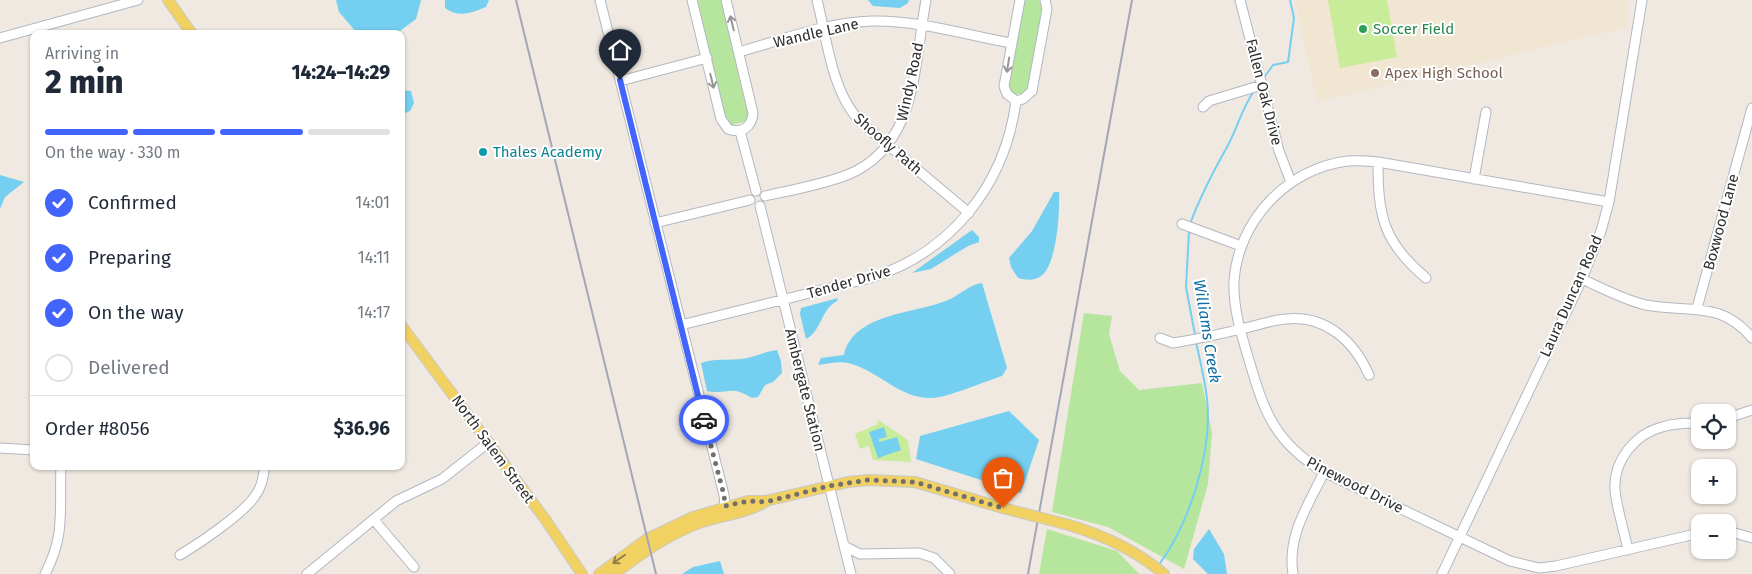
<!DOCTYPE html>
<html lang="en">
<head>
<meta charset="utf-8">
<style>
	:root { --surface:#fff; --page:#f2f2f3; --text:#1f2937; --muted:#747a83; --line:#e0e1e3; --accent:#4264fb }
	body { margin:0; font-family:"Fira Sans",sans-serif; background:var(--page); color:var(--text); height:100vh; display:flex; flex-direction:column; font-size:19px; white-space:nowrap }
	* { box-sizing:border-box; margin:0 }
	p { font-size:16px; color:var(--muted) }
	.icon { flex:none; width:28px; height:28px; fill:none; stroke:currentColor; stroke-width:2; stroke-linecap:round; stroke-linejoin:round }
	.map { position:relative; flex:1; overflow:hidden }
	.panel { position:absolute; left:30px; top:30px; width:375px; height:440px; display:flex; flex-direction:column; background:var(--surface); border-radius:10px; box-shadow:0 1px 4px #0004 }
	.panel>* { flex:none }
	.buttons { position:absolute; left:1691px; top:404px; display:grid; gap:10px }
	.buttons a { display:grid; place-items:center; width:45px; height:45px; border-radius:10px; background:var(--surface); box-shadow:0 1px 4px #0004; font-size:25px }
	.pin { position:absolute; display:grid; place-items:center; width:42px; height:42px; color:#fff; margin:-51px -21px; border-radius:50% 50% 50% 0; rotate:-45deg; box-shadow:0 0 5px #0007 }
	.pin .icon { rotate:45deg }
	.courier { position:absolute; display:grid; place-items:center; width:50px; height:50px; margin:-25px; border:4px solid #4264fb; border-radius:50%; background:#fff; color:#222; box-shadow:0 1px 6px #0007 }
	.overview em { font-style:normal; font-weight:800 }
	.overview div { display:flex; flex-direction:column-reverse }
	.overview { display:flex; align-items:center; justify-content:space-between; height:85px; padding:0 15px }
	h1 { font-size:32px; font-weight:800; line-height:38px }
	.bar { display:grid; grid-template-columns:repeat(4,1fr); gap:8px 5px; align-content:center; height:60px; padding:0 15px }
	.bar i { height:6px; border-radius:4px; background:var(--line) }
	.bar .active { background:var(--accent) }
	.bar p { grid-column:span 4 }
	.line { display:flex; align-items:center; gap:12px; padding:0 15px; border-top:1px solid var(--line) }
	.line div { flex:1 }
	ol { padding:0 15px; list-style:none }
	li { display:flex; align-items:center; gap:15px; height:55px }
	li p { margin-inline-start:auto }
	li .icon { padding:5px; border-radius:50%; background:var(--accent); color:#fff; stroke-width:4 }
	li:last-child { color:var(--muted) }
	li i { width:28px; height:28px; border:2px solid var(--line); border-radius:50% }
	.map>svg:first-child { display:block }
	.education { fill:#f0e6d1 }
	.green { fill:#b6e59e }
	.pitch { fill:#c9ec9a }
	.water { fill:#75cff0 }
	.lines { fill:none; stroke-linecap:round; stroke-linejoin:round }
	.stream { stroke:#75cff0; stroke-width:2 }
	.minor-casing { stroke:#b4b7c1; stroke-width:11 }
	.major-casing { stroke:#c9c9c9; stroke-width:12 }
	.minor { stroke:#fff; stroke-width:9 }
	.major { stroke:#f2d163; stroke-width:10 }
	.rail { stroke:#a3a6b8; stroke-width:2 }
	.major-bridge-casing { stroke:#c9c9c9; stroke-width:12; stroke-linecap:butt }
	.major-bridge { stroke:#f2d163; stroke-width:10 }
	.oneway { stroke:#969696 }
	.oneway2 { stroke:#908048 }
	.done { stroke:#726f6d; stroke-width:5; stroke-dasharray:0 9 }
	.route { stroke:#4264fb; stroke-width:6 }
	.leisure-dot { fill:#2e9e5b; stroke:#fff; stroke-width:2 }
	.education-dot { fill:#8d6e63; stroke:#fff; stroke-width:2 }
	.culture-dot { fill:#0f9aa8; stroke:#fff; stroke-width:2 }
	.labels { text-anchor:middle; stroke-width:4; stroke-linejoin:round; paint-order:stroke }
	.leisure-label { font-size:15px; fill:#27864d; stroke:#fff; text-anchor:start }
	.street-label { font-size:15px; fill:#2e2e2e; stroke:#fff }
	.education-label { font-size:15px; fill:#785e54; stroke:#fff; text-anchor:start }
	.culture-label { font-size:15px; fill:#0d838f; stroke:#fff; text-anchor:start }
	.water-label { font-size:16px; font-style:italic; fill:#0d6fa3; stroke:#fff }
</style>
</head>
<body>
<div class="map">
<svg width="1752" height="574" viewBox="0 0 1752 574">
	<rect width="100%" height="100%" fill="#efe9e1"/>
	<path class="education" d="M1295,0H1628L1627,27L1317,102Z"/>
	<path class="green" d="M696,0H722L749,110L748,121L731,125L724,112Z
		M1025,0H1040L1044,9L1029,87L1023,95L1014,94L1008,88V81Z
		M1084,313L1112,316L1109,334L1120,371L1139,390L1202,383L1212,433L1208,484L1184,569L1108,527L1052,512Z
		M1047,529L1117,551L1139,574H1039Z"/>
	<path class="pitch" d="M1328,0H1387L1397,57L1340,68Z
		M877,419L908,440L911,462L873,460L869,446L860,449L855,434L878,424Z"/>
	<path class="water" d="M336,0H421L416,19L396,34H358L339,12Z
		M445,0H489L486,7C471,13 459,18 445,8Z
		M868,0H909L908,3L900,8L873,6Z
		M401,90L411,91L414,103L410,111L401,115Z
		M0,175L24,182L5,197L0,209Z
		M1054,192H1059C1060,210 1057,265 1041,276C1034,281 1026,280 1018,278L1011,267L1009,258L1032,231Z
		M972,230L979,237V242L968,246L931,269L912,273Z
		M982,283L1007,368L1002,376C986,381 946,398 932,398C899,399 878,370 848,363C839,361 827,364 818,365L821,358L844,355C853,313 915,314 948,300C960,295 968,285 982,283Z
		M838,298L837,301C821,309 821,332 806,339L800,314L801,308Z
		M777,350L781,361L782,373L773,382L765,385L758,397L752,398C730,384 729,395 707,391L701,363C717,357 735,362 751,357C761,354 765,352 777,350Z
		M1009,411L1039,440L1021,493L916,459L920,436Z
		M884,427L887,437L879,439V442L897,437L901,450L878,458L869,432Z
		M1209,529L1224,554L1227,574H1208L1193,559L1194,549Z
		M720,561L724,574H682L693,567Z"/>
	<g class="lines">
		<path class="stream" d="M1263,79L1273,65L1288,62L1294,18L1290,0
			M1190,224C1200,197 1213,172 1227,147C1237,129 1242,108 1254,91
			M1189,231L1186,287L1195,335
			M1158,566C1189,525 1213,451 1207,399C1205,380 1200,361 1196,342"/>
		<defs>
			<path id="minor" d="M600,0L724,495L725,506
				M692,0L721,119L728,129C742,134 752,127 753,113L726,0
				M817,0C827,39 832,96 863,124L969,213
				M1020,0L1004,86L1007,94L1016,101L1023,99L1032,91L1047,9L1045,0
				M1240,0L1279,151L1291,182
				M0,38L138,0
				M739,52C782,40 827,22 872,21C918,20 966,35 1011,43
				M620,81L707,58
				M1203,107L1209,101L1262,85
				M740,131L756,191
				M1378,162C1378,216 1383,242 1426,278
				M1474,179L1486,112
				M765,196C792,190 821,185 847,175C918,147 914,63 926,0
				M1609,202L1378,162C1368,161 1358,160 1348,161C1287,168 1238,221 1234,281C1233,308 1241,334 1249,360C1264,412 1275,443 1324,472L1510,561L1539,568L1556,566L1700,533
				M760,206L851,574
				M655,223L750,200
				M1182,224L1241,246
				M1582,279C1602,288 1624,300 1646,305C1688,313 1721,300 1752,338
				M1697,308L1752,108
				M681,325L870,278C951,253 1005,185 1016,101
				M1160,338L1173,343C1198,339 1221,334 1245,328C1259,325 1272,320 1286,319C1326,315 1354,341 1369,375
				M1728,418L1752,410
				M0,448L34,450
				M374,520L414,567
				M1728,531L1752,538
				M844,546L860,554L919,553L934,558L950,574
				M1628,550C1624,530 1617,510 1615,490C1613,461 1635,434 1662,427C1674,423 1687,423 1700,423
				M180,555C200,543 243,514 255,496C262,487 263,477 265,466
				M45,574C66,534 59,509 61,466
				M307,574L396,501L442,479L489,442
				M1293,574C1287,535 1308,506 1324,472
				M1442,574L1582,279L1601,231L1609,202L1642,0"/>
			<path id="major" d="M168,0L192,34
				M401,325L545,519L582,574
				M1069,525C1105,536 1135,550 1164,574
				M599,574L647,539L693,517L748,501H765L848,482L869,480L915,482L1003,508
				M614,574C641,554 667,535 699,523C721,515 745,514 765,502"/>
		</defs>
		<use href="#minor" class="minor-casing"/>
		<use href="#major" class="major-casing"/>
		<use href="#minor" class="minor"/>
		<use href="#major" class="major"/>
		<path class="rail" d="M516,0L656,574
			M1028,574L1132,0"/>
		<defs>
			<path id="major-bridge" d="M1003,508L1069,525"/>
		</defs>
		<use href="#major-bridge" class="major-bridge-casing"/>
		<use href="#major-bridge" class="major-bridge"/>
	</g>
	<defs><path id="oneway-shaft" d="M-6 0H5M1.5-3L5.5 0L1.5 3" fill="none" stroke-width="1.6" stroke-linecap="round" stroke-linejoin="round" transform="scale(1.25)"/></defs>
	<g class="oneway">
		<use href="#oneway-shaft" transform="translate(732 23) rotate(-104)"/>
		<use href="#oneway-shaft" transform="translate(1008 65) rotate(99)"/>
		<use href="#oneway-shaft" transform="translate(712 81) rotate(76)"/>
	</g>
	<use class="oneway2" href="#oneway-shaft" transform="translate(619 559) rotate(145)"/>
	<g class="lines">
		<path class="done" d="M704,420L724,495L725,506L748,501L766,502L829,486L868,480L915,482L1003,508"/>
		<path class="route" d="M620,80L704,420"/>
	</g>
	<circle class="leisure-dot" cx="1363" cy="29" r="5"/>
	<circle class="education-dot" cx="1375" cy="73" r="5"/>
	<circle class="culture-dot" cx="483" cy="152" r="5"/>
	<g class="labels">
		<g class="leisure-label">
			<text x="1373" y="34">Soccer Field</text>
		</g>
		<g class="street-label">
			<text transform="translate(816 33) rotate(-13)" y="5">Wandle Lane</text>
			<text transform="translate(910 82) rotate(-78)" y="5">Windy Road</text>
			<text transform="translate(1264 92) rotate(76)" y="5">Fallen Oak Drive</text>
			<text transform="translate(888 144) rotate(41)" y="5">Shoofly Path</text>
			<text transform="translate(1721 222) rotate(-75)" y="5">Boxwood Lane</text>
			<text transform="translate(849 282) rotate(-16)" y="5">Tender Drive</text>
			<text transform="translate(1571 296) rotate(-66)" y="5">Laura Duncan Road</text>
			<text transform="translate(805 390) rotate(76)" y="5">Ambergate Station</text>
			<text transform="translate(493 449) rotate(54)" y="5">North Salem Street</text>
			<text transform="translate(1355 485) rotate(27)" y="5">Pinewood Drive</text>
		</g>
		<g class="education-label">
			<text x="1385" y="78">Apex High School</text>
		</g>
		<g class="culture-label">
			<text x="493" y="157">Thales Academy</text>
		</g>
		<g class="water-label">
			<text transform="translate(1208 331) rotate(81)" y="6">Williams Creek</text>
		</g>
	</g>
</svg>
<div class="buttons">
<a><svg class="icon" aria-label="locate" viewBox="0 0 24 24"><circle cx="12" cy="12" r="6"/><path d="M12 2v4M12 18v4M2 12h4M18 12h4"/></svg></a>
<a>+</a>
<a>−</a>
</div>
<div class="pin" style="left:1003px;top:508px;background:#ea580c"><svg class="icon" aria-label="bag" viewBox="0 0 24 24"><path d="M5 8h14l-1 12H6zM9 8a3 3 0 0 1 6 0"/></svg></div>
<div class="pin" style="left:620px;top:80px;background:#1f2937"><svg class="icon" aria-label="home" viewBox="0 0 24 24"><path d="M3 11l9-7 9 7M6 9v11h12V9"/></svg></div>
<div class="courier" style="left:704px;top:420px"><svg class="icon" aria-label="car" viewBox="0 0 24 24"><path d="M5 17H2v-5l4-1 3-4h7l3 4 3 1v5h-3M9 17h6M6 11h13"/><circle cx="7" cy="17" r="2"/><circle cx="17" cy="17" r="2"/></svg></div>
<section class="panel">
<div class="overview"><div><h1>2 min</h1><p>Arriving in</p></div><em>14:24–14:29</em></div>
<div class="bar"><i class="active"></i><i class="active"></i><i class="active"></i><i></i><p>On the way · 330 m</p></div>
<ol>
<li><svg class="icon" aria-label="check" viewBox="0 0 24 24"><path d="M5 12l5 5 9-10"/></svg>Confirmed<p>14:01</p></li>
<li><svg class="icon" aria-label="check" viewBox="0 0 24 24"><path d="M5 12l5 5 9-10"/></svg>Preparing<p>14:11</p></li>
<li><svg class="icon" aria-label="check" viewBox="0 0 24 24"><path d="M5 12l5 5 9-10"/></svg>On the way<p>14:17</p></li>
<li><i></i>Delivered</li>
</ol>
<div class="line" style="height:65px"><div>Order #8056</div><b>$36.96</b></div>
</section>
</div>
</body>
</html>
